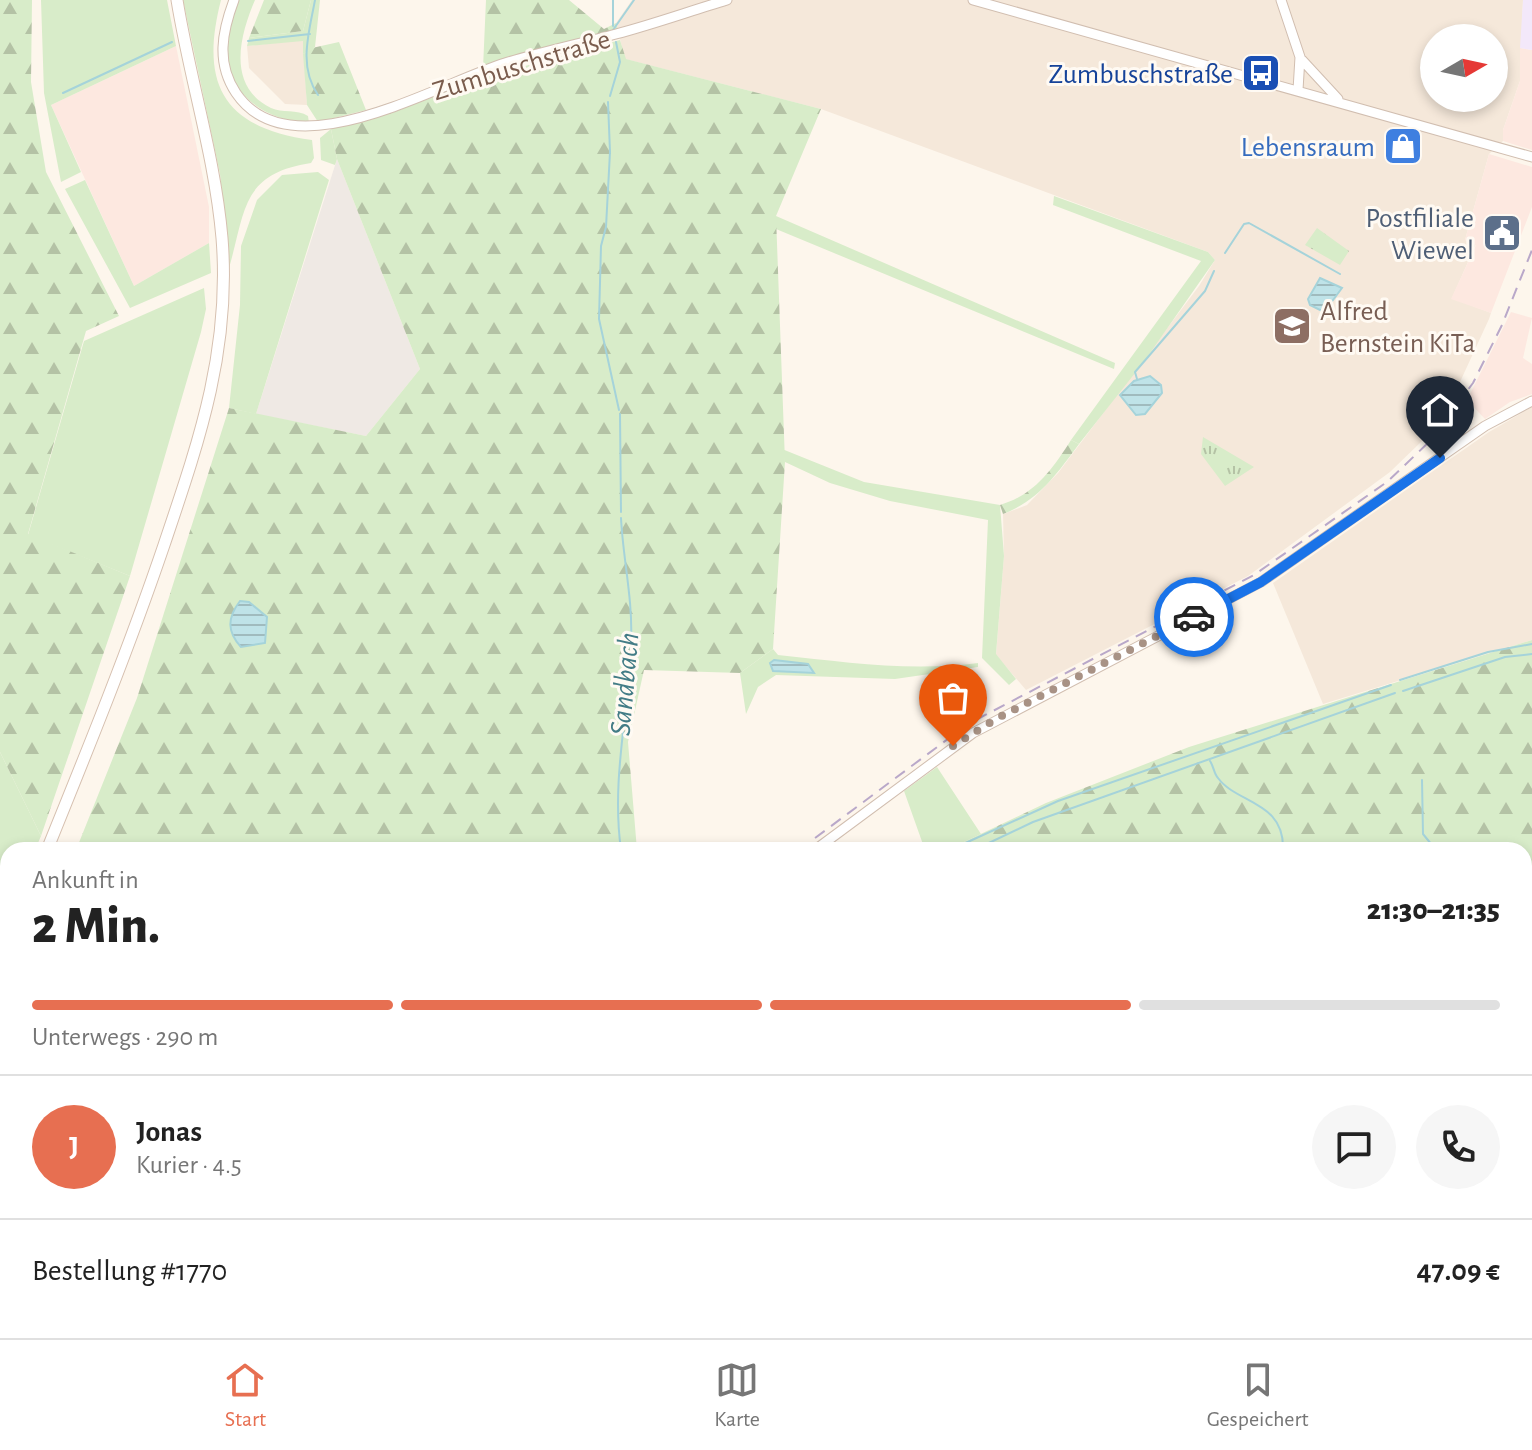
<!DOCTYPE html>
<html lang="de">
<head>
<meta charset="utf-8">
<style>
	:root { --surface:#fff; --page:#f6f6f6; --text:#222; --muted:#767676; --line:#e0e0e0; --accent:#e76f51 }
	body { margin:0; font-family:"Alegreya Sans",sans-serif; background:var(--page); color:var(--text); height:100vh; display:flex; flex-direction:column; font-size:30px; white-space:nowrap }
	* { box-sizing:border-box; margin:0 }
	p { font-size:26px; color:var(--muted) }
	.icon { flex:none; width:44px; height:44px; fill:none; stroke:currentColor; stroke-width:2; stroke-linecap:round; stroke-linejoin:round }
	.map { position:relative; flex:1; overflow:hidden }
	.details { position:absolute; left:0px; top:842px; width:1532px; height:496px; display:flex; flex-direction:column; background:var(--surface); border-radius:24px 24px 0 0; box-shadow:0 4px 12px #0003 }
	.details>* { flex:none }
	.needle { width:52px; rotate:81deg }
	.buttons { position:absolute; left:1420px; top:24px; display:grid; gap:16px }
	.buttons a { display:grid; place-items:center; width:88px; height:88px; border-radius:50%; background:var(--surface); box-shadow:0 4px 12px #0003; font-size:40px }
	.pin { position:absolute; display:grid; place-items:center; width:68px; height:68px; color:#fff; margin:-82px -34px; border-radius:50% 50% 50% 0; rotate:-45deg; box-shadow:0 0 8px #0007 }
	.pin .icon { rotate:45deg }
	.courier { position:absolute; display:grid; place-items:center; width:80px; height:80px; margin:-40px; border:6px solid #1a73e8; border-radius:50%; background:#fff; color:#222; box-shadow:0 2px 10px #0007 }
	.headline em { font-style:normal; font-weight:800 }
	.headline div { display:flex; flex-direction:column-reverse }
	.headline { display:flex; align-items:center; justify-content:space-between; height:136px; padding:0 32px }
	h1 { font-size:52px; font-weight:800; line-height:60px }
	.bar { display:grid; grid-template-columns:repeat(4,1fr); gap:12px 8px; align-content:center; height:96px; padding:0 32px }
	.bar i { height:10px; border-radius:6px; background:var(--line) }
	.bar .selected { background:var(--accent) }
	.bar p { grid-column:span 4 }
	.line { display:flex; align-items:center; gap:20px; padding:0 32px; border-top:2px solid var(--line) }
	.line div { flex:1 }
	.round { display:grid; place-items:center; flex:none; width:84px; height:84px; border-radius:42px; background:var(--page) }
	.dock { display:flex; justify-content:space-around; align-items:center; height:112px; border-top:2px solid var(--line); background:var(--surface); font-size:22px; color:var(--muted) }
	.dock a { display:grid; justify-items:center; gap:4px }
	.dock .selected { color:var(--accent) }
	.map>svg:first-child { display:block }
	.residential { fill:#f5e8da; fill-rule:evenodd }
	.commercial { fill:#fde8e0 }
	.industrial { fill:#efe9e4 }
	.education { fill:#f3e8fa }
	.green { fill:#d8ecc9 }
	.forest { fill:url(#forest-firs) }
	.park { fill:url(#park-tufts) }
	.water { fill:url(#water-rules); stroke:#a5d3da; stroke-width:2 }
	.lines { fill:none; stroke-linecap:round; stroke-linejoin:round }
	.stream { stroke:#a5d3da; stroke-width:2 }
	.tertiary-casing { stroke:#d1beb0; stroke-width:11 }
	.secondary-casing { stroke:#d6c0b0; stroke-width:13 }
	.tertiary { stroke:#fff; stroke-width:9 }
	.secondary { stroke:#fff; stroke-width:11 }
	.rail { stroke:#b9a8c9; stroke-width:2; stroke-dasharray:12 8; stroke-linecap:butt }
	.done { stroke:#a89285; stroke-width:8; stroke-dasharray:0 14.4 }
	.route { stroke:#1a73e8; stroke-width:10 }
	.labels { text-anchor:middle; stroke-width:6; stroke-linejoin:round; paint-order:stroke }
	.street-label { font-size:28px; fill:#7a5c4d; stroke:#fffaf3 }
	.transit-label { font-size:28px; fill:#164399; stroke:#fffaf3; text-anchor:end }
	.shop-label { font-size:28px; fill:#366cbe; stroke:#fffaf3; text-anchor:end }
	.service-label { font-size:28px; fill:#4e5e75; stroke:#fffaf3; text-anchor:end }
	.education-label { font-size:28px; fill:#785e54; stroke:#fffaf3; text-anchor:start }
	.water-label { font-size:30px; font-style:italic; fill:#437c86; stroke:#fffaf3 }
</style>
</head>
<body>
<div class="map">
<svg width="1532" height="1338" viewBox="0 0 1532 1338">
	<defs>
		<pattern id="forest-firs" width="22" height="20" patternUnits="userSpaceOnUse" patternTransform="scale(2)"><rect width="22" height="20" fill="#d8ecc9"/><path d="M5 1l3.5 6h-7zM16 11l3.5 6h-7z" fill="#b4c2a5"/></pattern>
		<pattern id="park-tufts" width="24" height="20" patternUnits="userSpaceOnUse" patternTransform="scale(2)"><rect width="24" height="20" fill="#d8ecc9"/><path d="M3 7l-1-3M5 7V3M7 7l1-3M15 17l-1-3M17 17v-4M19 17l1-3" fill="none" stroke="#b4c2a5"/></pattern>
		<pattern id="water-rules" width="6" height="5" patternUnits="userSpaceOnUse" patternTransform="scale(2)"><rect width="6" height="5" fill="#bfe3e8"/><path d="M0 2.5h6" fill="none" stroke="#a0bbbe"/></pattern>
	</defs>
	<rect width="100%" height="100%" fill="#fdf6ec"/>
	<path class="residential" d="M632,0H1523L1520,81L1503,130V141L1489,154L1465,240L1476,244L1452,298L1491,313L1489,319L1448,408L1423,440L1390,472L1248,576L1026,690L996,655L1004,556L1003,514L1027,505L1058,473L1199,286L1215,260L1208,252L821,109L625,59L616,23ZM1434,38H1494V98H1434Z
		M303,40L307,105L285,104L249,68L247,46Z
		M1532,407V640L1323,704L1273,583L1489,432Z"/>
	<path class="commercial" d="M176,46L209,207V243L134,286L51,105Z
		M1520,48L1532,50V150L1503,141V130L1520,81Z
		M1489,154L1532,167V207L1491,313L1451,299L1476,245L1465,240Z
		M1511,312L1532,318L1523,358L1532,364V394L1510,402L1485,419L1467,400Z"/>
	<path class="industrial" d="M337,159L420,369L366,436L256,414Z"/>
	<path class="education" d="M1523,0H1532V50L1520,48Z"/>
	<path class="green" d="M41,0H167L176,46L51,105L81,172L61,182L44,93Z
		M183,0H221C199,85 224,128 312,140L314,158L311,163C241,174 246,209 229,268L220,174Z
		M239,0H255C240,35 226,86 271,108C282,113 297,109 308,116L309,123C260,120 220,89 227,35C229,24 235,11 239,0Z
		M311,0H320L315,47L303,54V41L247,46L249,38L303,31Z
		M331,129L337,159L335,165L321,160L320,138Z
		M318,172L329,180L256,414L229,408L240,305L241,246L257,200L282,175Z
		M85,180L134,286L209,243L211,273L130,308L65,189Z
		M1054,196L1208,252L1215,260L1143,363L1079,444L1071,440L1201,261L1053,205Z
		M776,216L1115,363L1114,369L776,229Z
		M204,288L206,309L201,332L130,576L28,535L84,341Z
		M782,449L864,482L1000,505L1004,556L996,654L1016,679L1009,685L982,658L988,520L890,501L830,483L785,462Z
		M773,649L778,655C846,662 909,672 978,663V667L895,679L776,675L758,687L746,714L740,673Z
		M0,752L41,836L35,850H8V893L0,880Z
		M937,767L981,834L947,850H925L904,791Z
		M8,972V1030L0,1057V993Z"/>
	<path class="forest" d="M0,0H32L31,82L46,172L119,316L86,331L28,534L130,576L41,836L0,752Z
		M264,0H311L303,31L249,38Z
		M486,0H569L604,29L616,23L618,30L483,68Z
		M620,40L626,59L821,109L776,216L785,462L773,649L740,673L644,670L628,742L637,850H76L137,698L229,408L366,436L420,369L337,159L331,129L394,112L485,77Z
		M339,42L366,110L318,122L307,105L303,54L312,48Z
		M1071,440L1079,444C1056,475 1039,500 1003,514L1000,505C1034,495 1052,470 1071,440Z
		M1532,640V1338H274L277,1330H1524V850H947L1046,803L1189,747Z"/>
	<path class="park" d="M1317,228L1349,251L1340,265L1305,245Z
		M1203,437L1254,467L1225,486L1201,454Z"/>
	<path class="water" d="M1320,278L1342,288L1324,312L1310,305L1308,299Z
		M1150,376L1161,385L1162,393L1145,414L1136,415L1120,395L1134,381Z
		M240,601L249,602L267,617L265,643L241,647C227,632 227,618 240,601Z
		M774,660L808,664L814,673L773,671L770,663Z"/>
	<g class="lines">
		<path class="stream" d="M315,0C309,33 298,66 318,95
			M613,26V0
			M613,30L634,0
			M248,41L310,34
			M63,93L172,42
			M610,96L620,62L616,42
			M608,102L610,152L606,227L601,246L599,319L619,410
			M1225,253L1244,224L1249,223L1340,274
			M1137,379L1135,372L1205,291L1214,271
			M620,414L621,512
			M1400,680L1488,652L1532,644
			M1403,691L1505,657L1532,654
			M1210,761C1214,767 1214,774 1218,778C1237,804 1285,801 1283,850
			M1422,780L1423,834L1436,850
			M621,850C611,779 629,712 631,641C633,600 623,559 621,518
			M950,850L1058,801L1391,685
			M974,850L1033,822L1395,693
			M1524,1036L1532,1040
			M1524,1226L1530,1229
			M540,1330L542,1338
			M755,1330L759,1338
			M941,1330L942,1338
			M953,1330L954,1338
			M1069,1330L1070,1338
			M1484,1330L1490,1337
			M550,1336V1338
			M280,1338L282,1330
			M288,1338L291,1330"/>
		<defs>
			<path id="tertiary" d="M234,0C222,32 216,63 236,93C290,173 435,85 505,63C541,52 579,44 616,34C654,24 690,11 727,0
				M973,0L1532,157
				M1281,0L1300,57L1298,90
				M1302,60L1338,99
				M815,850L973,733L1261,582L1485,426L1532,401
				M0,1242L8,1239"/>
			<path id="secondary" d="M47,850C88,749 129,648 164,545C199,441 231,350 222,238C215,157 190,80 177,0
				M0,966L8,947"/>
		</defs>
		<use href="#tertiary" class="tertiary-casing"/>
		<use href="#secondary" class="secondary-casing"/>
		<use href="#tertiary" class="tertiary"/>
		<use href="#secondary" class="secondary"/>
		<path class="rail" d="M799,850L968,724L1254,575L1387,482L1429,442L1473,383L1502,325L1532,250
			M0,1139L8,1138"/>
	</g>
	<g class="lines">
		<path class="done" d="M953,746L996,719L1194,617"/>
		<path class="route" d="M1194,617L1261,582L1440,458"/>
	</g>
	<defs>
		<symbol id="bus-square" viewBox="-11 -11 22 22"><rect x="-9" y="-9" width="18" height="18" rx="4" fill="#1a4fb4" stroke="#fffaf3"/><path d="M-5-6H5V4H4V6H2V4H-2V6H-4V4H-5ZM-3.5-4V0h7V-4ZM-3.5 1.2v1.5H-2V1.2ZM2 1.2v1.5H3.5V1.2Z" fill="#fff"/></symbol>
		<symbol id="shop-square" viewBox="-11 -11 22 22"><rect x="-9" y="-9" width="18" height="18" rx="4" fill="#3f7fe0" stroke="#fffaf3"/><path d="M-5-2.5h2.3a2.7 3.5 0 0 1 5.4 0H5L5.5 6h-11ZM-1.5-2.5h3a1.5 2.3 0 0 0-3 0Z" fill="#fff"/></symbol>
		<symbol id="civic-square" viewBox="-11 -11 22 22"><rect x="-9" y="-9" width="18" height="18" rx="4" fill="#5c6f8a" stroke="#fffaf3"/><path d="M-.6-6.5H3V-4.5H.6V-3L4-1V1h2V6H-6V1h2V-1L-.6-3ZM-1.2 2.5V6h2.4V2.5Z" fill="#fff"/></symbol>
		<symbol id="school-square" viewBox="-11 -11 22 22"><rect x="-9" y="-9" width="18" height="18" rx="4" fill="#8d6e63" stroke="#fffaf3"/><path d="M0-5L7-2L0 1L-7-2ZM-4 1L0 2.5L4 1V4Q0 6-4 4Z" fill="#fff"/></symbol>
	</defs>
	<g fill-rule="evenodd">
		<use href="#bus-square" x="1239" y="51" width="44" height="44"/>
		<use href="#shop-square" x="1381" y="124" width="44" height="44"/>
		<use href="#civic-square" x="1480" y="211" width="44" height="44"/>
		<use href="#school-square" x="1270" y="304" width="44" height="44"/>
	</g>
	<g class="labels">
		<g class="street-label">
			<text transform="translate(521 64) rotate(-17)" y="10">Zumbuschstraße</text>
		</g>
		<g class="transit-label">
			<text x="1233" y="83">Zumbuschstraße</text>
		</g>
		<g class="shop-label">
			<text x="1375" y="156">Lebensraum</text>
		</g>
		<g class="service-label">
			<text x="1474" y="227">Postfiliale<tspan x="1474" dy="32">Wiewel</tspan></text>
		</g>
		<g class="education-label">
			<text x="1320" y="320">Alfred<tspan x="1320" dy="32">Bernstein KiTa</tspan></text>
		</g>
		<g class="water-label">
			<text transform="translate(624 684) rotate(-85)" y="10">Sandbach</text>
		</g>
	</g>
</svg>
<div class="buttons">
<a><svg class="needle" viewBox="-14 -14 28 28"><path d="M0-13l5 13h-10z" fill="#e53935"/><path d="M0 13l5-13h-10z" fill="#767676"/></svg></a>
</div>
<div class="pin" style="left:953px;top:746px;background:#ea580c"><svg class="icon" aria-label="bag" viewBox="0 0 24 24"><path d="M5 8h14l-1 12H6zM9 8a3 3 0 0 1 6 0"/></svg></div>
<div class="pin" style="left:1440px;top:458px;background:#1f2937"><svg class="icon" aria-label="home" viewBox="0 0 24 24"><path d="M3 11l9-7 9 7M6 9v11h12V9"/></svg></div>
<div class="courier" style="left:1194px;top:617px"><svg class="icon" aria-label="car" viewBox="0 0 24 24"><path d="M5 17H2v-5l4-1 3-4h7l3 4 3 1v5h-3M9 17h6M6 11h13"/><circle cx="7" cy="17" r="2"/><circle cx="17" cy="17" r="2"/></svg></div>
<section class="details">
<div class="headline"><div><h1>2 Min.</h1><p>Ankunft in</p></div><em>21:30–21:35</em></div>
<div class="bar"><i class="selected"></i><i class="selected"></i><i class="selected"></i><i></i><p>Unterwegs · 290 m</p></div>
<div class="line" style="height:144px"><b class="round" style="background:var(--accent);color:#fff">J</b><div><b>Jonas</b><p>Kurier · 4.5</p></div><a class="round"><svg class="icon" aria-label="chat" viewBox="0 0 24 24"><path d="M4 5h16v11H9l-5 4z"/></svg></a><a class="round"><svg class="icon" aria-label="phone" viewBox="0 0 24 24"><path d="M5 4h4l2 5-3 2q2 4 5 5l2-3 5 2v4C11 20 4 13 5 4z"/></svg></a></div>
<div class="line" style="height:104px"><div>Bestellung #1770</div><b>47.09 €</b></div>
</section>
</div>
<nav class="dock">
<a class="selected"><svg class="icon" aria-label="home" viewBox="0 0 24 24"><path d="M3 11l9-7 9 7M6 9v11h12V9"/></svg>Start</a>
<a><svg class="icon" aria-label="map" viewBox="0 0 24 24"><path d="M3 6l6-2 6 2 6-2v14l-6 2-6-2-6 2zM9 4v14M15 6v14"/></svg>Karte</a>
<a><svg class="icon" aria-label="saved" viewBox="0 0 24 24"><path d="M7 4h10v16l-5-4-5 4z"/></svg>Gespeichert</a>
</nav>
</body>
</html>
